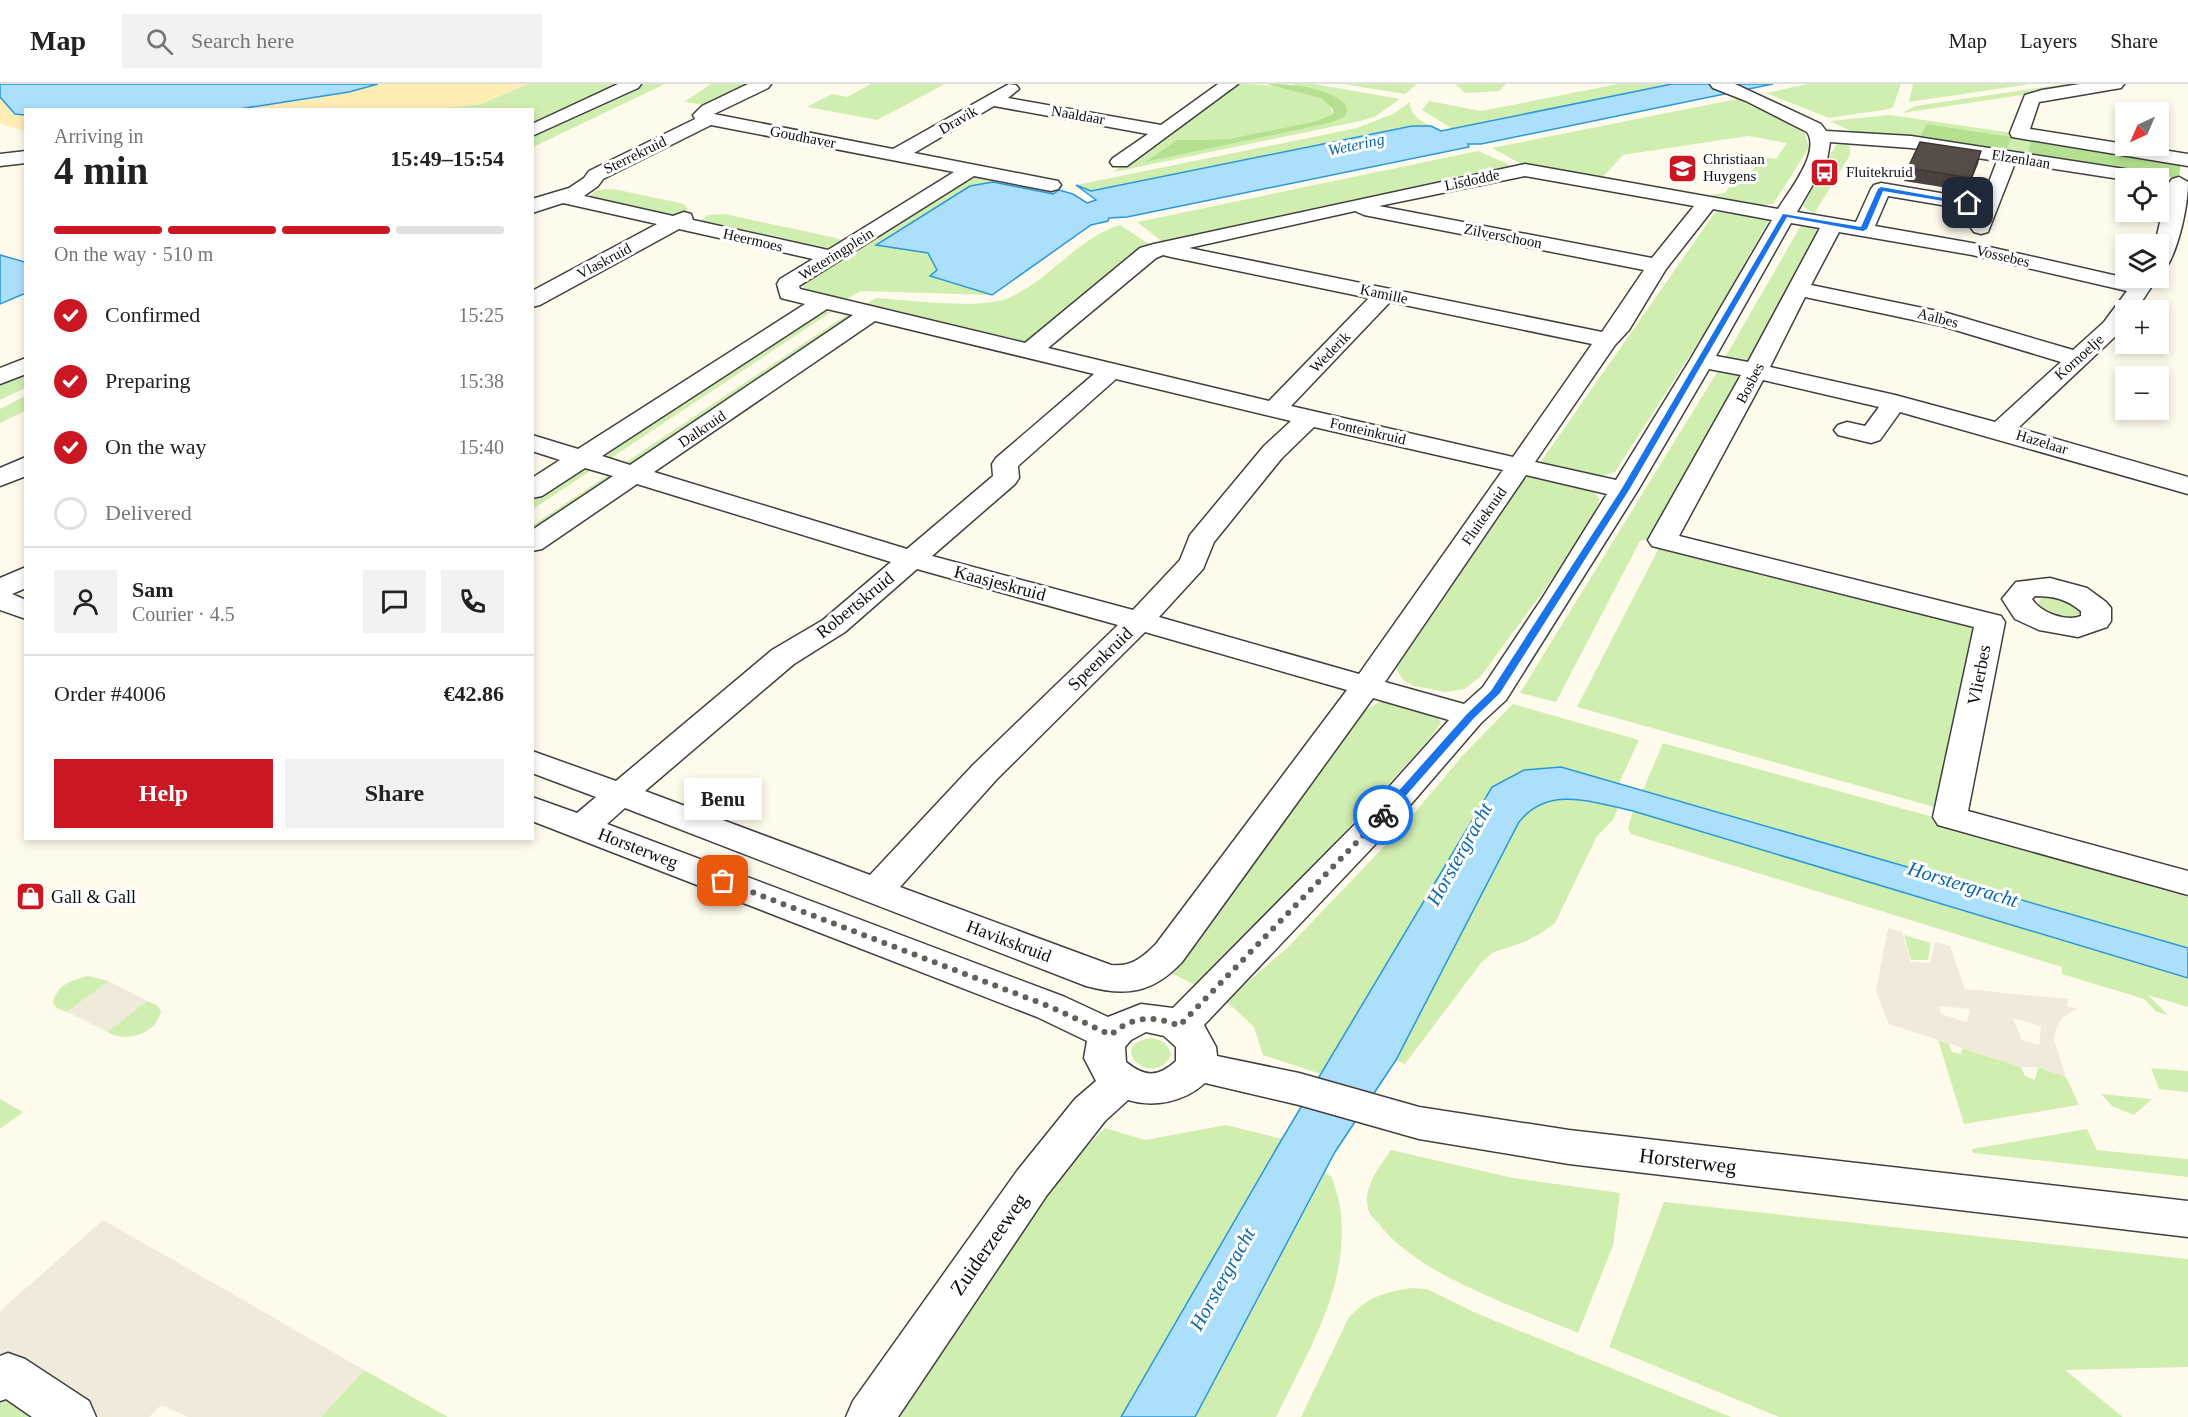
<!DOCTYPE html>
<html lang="en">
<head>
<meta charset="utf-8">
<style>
	:root { --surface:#fff; --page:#f2f2f2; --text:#222; --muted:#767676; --line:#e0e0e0; --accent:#ca1722 }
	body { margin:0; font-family:Georgia,serif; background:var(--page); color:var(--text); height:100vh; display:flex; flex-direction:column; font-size:22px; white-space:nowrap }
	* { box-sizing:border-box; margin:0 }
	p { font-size:20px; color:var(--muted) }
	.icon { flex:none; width:33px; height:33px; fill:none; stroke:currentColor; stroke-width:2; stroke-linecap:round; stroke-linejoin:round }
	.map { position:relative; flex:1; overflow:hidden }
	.side { position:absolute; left:24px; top:24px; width:510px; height:732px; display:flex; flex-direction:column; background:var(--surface); border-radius:0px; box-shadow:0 3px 9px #0003 }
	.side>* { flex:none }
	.needle { width:39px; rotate:224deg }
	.controls { position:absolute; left:2115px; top:18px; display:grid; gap:12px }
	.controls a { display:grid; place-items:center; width:54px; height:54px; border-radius:0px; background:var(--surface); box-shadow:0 3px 9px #0003; font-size:30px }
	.pin { position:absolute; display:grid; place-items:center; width:51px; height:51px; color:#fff; margin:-26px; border-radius:12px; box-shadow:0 3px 9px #0006 }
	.courier { position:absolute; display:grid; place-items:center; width:60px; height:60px; margin:-30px; border:4px solid #1a73e8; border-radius:50%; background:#fff; color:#222; box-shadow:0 2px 8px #0007 }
	.bubble { position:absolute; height:42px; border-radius:0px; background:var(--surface); box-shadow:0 3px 9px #0003; font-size:20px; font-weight:700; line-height:42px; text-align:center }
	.summary em { font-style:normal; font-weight:700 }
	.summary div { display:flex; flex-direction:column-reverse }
	.summary { display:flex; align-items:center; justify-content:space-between; height:102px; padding:0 30px }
	h1 { font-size:39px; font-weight:700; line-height:45px }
	.bar { display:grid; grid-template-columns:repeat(4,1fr); gap:9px 6px; align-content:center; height:72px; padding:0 30px }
	.bar i { height:8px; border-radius:4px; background:var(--line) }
	.bar .active { background:var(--accent) }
	.bar p { grid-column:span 4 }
	.line { display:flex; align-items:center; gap:15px; padding:0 30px; border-top:2px solid var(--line) }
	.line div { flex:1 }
	.round { display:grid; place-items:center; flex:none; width:63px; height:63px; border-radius:0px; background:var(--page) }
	ol { padding:0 30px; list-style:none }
	li { display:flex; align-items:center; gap:18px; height:66px }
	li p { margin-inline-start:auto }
	li .icon { padding:6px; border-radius:50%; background:var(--accent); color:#fff; stroke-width:4 }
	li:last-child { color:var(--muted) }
	li i { width:33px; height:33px; border:3px solid var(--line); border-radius:50% }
	.primary-button { display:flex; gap:12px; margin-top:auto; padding:12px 30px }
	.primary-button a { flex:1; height:69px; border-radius:0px; background:var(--accent); color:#fff; font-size:24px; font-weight:700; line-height:69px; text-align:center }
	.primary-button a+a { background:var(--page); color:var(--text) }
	header { display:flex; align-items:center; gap:36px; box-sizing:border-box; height:84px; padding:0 30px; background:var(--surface); border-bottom:2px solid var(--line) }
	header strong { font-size:28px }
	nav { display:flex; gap:33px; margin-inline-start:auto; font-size:21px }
	.search { width:420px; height:54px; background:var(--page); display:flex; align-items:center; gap:15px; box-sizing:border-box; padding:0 21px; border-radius:0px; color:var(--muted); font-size:22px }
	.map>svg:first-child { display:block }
	.green { fill:#d1eeb1 }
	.forest { fill:#b5e08f }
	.sand { fill:#ffedb4 }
	.plaza { fill:#f0eada; fill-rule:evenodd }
	.water { fill:#abdffc; stroke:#2a97db; stroke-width:1.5 }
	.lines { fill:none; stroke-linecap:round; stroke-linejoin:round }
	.minor-casing { stroke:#404040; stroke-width:3 }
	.minor { fill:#fff; fill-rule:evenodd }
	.wall { fill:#4a423e }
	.shaded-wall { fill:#3c3632 }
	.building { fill:#564d48; stroke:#3c3632; stroke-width:1.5 }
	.route { fill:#1a73e8 }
	.done { stroke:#62605b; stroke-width:6; stroke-dasharray:0 10.8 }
	.labels { text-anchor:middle; stroke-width:6; stroke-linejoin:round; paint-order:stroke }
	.far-street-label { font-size:15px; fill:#0d0d0d; stroke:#fff }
	.far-poi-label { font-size:15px; fill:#0d0d0d; stroke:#fff; text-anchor:start }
	.far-water-label { font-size:16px; font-style:italic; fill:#0a66aa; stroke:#fff }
	.street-label { font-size:18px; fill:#0d0d0d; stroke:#fff }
	.poi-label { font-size:18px; fill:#0d0d0d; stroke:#fff; text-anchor:start }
	.water-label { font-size:20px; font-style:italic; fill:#0a66aa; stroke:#fff }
	.near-street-label { font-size:21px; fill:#0d0d0d; stroke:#fff }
</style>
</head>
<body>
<header>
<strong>Map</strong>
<div class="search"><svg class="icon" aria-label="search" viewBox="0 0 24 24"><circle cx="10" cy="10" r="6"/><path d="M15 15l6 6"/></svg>Search here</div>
<nav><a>Map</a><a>Layers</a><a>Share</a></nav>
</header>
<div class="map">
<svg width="2188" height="1333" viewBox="0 0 2188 1333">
	<rect width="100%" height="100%" fill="#fffbec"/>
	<path class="green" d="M528,0H630L533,45L532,26H425L480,20Z
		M639,0H665L533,63V51Z
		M711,0H756L710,22L684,18Z
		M871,0H945L877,36L807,23L832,10L847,13Z
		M1238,0C1259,0 1330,2 1333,30L1317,37L1228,55L1177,56L1147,77L1330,39L1347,28L1292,0H1314L1400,15L1376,32L1365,36L1114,88L1123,79Z
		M1342,0H1417L1405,10Z
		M1455,0H1506L1499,7L1465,9Z
		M1618,0H1672L1453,45L1422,26L1429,17L1481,27Z
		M1807,0H1901L1893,23L1889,25L1829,34L1766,9Z
		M1913,0H2031L1909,18Z
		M2065,0H2097L1902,29L1915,22Z
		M1742,14L1794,40L1805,50L1809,64L1773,120L1750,122L1709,111L1725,109L1735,96L1744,98L1761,73L1776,75L1787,59L1748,52L1623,71L1603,93L1523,81L1492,64Z
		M1410,18C1410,31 1420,37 1431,42H1412L1090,107L1076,101L1357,44L1393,30Z
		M1890,31L2013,49L2032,54L2027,71L2005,68L2011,53L1927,40L1919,54L1851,47L1830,37Z
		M1849,56L1850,71L1814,130L1803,122L1837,59Z
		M1478,67L1515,83L1164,159L1137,138Z
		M975,90L1059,106L1053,110L993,98L877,161L928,169L937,186L931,192L992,211L861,207L843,217L806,207L803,201L808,196Z
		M614,105L684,120L688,125C675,140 611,119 591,115L589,112L597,106Z
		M1718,124L1761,130L1769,136L1714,234L1615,388L1602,392L1540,379Z
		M725,130L836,154L843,157L830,166H819L700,138L707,131Z
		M1120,141L1152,162L1025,261L863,222L876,214C910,216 985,227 1013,212C1052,193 1078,154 1120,141Z
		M1808,141L1821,142L1824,146L1752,280L1724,275L1800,143Z
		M820,228H831L608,376L603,370Z
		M846,231L851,234L634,379L623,380Z
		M1719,285L1747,291L1666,451L1640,457L1556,618L1520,609Z
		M25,288V304L0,316V300Z
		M25,312V327L0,339V325Z
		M573,384H595L533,425V411Z
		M611,389L616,394L533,453V441Z
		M1538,392L1590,404L1600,415L1586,449L1481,592L1465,605L1445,608L1414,602L1403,596L1395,583L1521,396L1527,393Z
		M1661,460L1950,532L1971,543L1980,553L1979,563L1934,723L1577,623Z
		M2043,512L2064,513L2082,528C2070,539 2049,532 2039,521V517Z
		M1385,615L1436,629L1441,639L1427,658L1201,904L1167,887L1362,628Z
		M1513,620L1639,656L1619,699L1561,683L1524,686L1492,703L1321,990L1263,971L1254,943L1226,917L1287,864L1399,747L1464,670Z
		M1663,659L1937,734L1936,741L2188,813V864L1643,706Z
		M1576,715L1618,724L1613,736L1597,752L1555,839L1540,850L1524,858L1492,869L1481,879L1405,980L1396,976L1519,738C1534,718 1551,716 1576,715Z
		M1633,727L2188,894V923L2148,911L2168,931L2157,928L2144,915L2062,890V883L1631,750L1628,744Z
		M1904,851L1931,859L1928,876H1911Z
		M88,892L109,897L67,928L57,924L53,919C56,901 72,896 88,892Z
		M147,917L158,922L161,928C155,951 126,959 107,948Z
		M1153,954C1163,957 1168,960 1171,971C1152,1008 1103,958 1153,954Z
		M1938,956L1949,960L1952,968L1961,970L1962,964L2021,983L2025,992L2035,996L2038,983L2066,993L2079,1021L1964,1040Z
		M2151,984L2188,987V1008L2159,1005Z
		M2101,1010L2152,1015L2134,1031L2112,1022Z
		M0,1015L23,1028L0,1045Z
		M1226,1041L1282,1055L1121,1333H893L1019,1145L1066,1084L1105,1044L1145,1056Z
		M2087,1045L2097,1066L2188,1075V1093L1973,1069L1972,1065Z
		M1391,1066L1513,1094L1620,1109L1613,1162L1578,1249C1517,1223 1418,1192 1378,1139C1375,1136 1371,1132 1369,1128C1361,1105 1379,1084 1391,1066Z
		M1325,1089L1332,1093C1335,1104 1340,1117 1341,1129C1349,1203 1307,1269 1276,1333H1195Z
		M1664,1118L2188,1175V1283L2065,1286L2123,1333H1779L1609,1263Z
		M1412,1204L1427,1205L1476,1229L1731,1333H1301L1348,1235C1366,1213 1385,1208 1412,1204Z
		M364,1286L448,1333H321Z
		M0,1309L56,1333H0Z"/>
	<path class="forest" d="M1267,0C1295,0 1322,3 1345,19L1347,28L1344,33L1330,39L1145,78L1177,56L1228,55L1317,37L1333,30V25L1321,14Z
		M1927,40L2012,53L2005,68L1919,54Z
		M2032,54L2181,77L2179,94L2027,71Z"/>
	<path class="sand" d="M379,0H528L480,20L434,25L239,26L327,12Z
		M0,13L11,26L25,31V47L0,40Z"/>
	<path class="plaza" d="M1888,844L1902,848L1911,878L1930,879L1935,858L1950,862L1965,905L2068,915L2067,923L2078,924L2062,934L2056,945L2054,955L2066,993L2038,983H2021L1889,940L1876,907ZM1939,922L1970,925L1967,938L1941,930ZM2013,934L2041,942L2039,961L2022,956Z
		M109,897L147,917L107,948L67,928Z
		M103,1136L245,1217L364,1286L321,1333H188L161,1321L149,1333H100L0,1269V1227Z"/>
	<path class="water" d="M0,0H378L349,8L239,25L26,26L25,31L15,30L0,13Z
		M1672,0H1773L1481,60H1468L1469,63L1127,133L1109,134L1108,137L1091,141L992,211L930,192L937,186L928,169L876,161L970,102L993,98L1053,110L1059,106L1073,110L1087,119L1096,116L1076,101L1091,107L1412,42H1431L1441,47Z
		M0,171L25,178L26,209L0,220Z
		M1561,683L2188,864V894L1633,727C1594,719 1549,700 1519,738L1396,976L1335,1068L1195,1333H1121L1282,1055L1492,703L1524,686Z"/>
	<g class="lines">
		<defs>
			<path id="minor" d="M618,0H641L638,4L532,52V40Z
				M748,0H771L768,4L714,30L893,65L1009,0L1016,1L1019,5L1008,14L1161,41L1218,0H1238L1127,82H1113L1110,78L1113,74L1148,50L994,22L914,69L1058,97L1061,101L1058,105L1051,107L974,92L799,202L800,205L1025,259L1140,164L1154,160L1525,80L1778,125C1789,107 1821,68 1807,48L1746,17L1713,4L1710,0H1735L1821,40L1826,47L1911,52L2157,90L2160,94L2158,96H2126L2015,79L1988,148L1981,150L1974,148L1971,144L1977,127L1888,112L1875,142L1972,159L2135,196L2137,194L2158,193L2136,226H2126V240L2120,248L2018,344L2188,393V410L1900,328L1880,356L1871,359L1838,351L1834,346L1838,341L1847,338L1865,342L1879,323L1763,296L1679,452L2001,532L2005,538L1968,727L2188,787V811L1938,741L1933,733L1974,543L1652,462L1648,456L1741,291L1709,285L1638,406L1506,616L1481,639L1387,748L1204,941L1216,963L1217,972L1299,989L1419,1023L1569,1046L2188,1117V1153L1569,1080L1419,1055L1299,1021L1205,999C1184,1018 1154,1024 1128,1016L1105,1037L1047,1111L898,1333H846L853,1317L1017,1087L1075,1015L1096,997L1084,974L1087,957L1037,933L532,737V713L577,729L596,713L532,689V667L616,697L772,566L823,536L891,478L637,400L542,465L532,467V446L613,392L585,384L542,412L532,414V394L560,376L532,367V351L578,365L805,220L781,214L777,200L780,195L813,175L679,145L540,221L532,223V207L657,140L563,119L532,129V115L569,104L584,94L589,87L695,35L693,31L702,22ZM711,41L954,88L828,166L693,136L691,130L684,128L673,132L584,112L598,102L603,95ZM1830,58L1911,64L1997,77L1982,116L1881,99L1874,101L1871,105L1856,138L1797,128L1827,76ZM1525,92L1694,122L1652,174L1379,122ZM1713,125L1772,136L1690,276L1616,396L1535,378L1615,261L1629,246L1666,185ZM1355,127L1364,131L1644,186L1602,248L1189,164ZM1791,139L1820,144L1748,278L1716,272ZM1839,148L1972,171L2127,207L2104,238L2073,266L1947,229L1811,201ZM1163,171L1171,173L1369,214L1269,317L1048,264L1156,174ZM1805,213L1942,242L2061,278L1995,338L1895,311L1770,283ZM1390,218L1592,260L1513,373L1291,322ZM827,225L853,231L630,381L602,372ZM875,237L1094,290L996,374L992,380L993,392L907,465L654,388ZM1116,295L1291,337L1264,362L1190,451L1180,476L1133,526L932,472L1015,400L1019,394L1018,382ZM1314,343L1503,386L1359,590L1159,533L1203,485L1214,458L1282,374ZM1526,391L1607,410L1543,513L1483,603L1464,620L1385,598ZM917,485L1118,541L973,681L870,791L645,707L794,580L845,548ZM1145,548L1347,606L1156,860C1142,874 1131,883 1111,881L900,803L997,695ZM1373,614L1449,636L1363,732L1173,924L1141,920L1108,933L1065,913L607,740L625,724L1086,902C1126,913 1153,909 1182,878ZM1146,948L1164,952L1176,963V977C1157,994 1145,993 1126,978L1125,963L1131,956Z
				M2080,0H2124L2121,4L2115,5L2039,18L2030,45L2188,70V82L2012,53L2010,49L2025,11L2042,6Z
				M26,67V79L0,82V70Z
				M2179,93L2188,98C2188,122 2179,164 2166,184L2158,185V160H2155L2169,99L2172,95Z
				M26,274V290L0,300V284Z
				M26,373V392L0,402V384Z
				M26,483V504L12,510L26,516V535L0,526V494Z
				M2050,494L2087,504L2106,518L2111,524V537L2107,543L2078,553L2039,546L2015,535L2002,515L2016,498ZM2035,512C2054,512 2066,515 2081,527V532C2066,538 2041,529 2032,515Z
				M8,1269L25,1275L89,1317L96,1333H32L6,1315L0,1317V1272Z"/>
		</defs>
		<use href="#minor" class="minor-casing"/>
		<use href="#minor" class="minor"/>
	</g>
	<path class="wall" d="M1981,67L1967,107L1904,97L1908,84Z"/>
	<path class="shaded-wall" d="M1981,67L1978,80L1967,107L1971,94Z"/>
	<path class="building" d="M1920,58L1981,67L1971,94L1908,84Z"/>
	<path class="route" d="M1881,103L1971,119L1968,121L1883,107L1867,145L1863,147L1787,133L1629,406L1500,609L1474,634L1387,733H1380V728L1467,630L1491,607L1621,406L1783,130L1861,143L1878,105Z"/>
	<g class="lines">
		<path class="done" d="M723,797L1051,923L1111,951C1131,932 1154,931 1179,942L1383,731"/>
	</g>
	<defs>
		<symbol id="school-square" viewBox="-11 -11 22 22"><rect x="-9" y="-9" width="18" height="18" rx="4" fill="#ca1722" stroke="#fff"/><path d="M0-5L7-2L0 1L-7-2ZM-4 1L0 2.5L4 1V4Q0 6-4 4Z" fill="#fff"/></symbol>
		<symbol id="bus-square" viewBox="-11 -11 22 22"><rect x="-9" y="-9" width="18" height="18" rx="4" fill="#ca1722" stroke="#fff"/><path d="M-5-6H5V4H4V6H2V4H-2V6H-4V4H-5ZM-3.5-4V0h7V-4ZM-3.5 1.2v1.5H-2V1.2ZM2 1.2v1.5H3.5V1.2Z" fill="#fff"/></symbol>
		<symbol id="shop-square" viewBox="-11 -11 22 22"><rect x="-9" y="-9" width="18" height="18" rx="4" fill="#ca1722" stroke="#fff"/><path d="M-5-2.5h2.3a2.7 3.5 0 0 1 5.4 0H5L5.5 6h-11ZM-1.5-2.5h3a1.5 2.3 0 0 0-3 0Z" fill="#fff"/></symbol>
	</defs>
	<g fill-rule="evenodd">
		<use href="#school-square" x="1666" y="68" width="33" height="33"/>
		<use href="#bus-square" x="1808" y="72" width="33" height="33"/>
		<use href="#shop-square" x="14" y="796" width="33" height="33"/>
	</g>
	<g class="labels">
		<g class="far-street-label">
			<text transform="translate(1078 31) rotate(10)" y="5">Naaldaar</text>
			<text transform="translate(958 36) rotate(-30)" y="5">Dravik</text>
			<text transform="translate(803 53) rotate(11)" y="5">Goudhaver</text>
			<text transform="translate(635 71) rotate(-26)" y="5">Sterrekruid</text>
			<text transform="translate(2021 75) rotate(9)" y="5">Elzenlaan</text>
			<text transform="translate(1472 96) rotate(-12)" y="5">Lisdodde</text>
			<text transform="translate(1503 152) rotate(11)" y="5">Zilverschoon</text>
			<text transform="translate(753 156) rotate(13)" y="5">Heermoes</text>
			<text transform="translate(836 170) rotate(-32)" y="5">Weteringplein</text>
			<text transform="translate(2003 172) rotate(13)" y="5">Vossebes</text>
			<text transform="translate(604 177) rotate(-28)" y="5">Vlaskruid</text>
			<text transform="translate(1384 210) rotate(12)" y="5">Kamille</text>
			<text transform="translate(1938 234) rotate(14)" y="5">Aalbes</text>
			<text transform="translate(1330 268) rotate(-46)" y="5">Wederik</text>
			<text transform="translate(2079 273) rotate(-42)" y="5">Kornoelje</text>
			<text transform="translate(1750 299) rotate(-63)" y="5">Bosbes</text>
			<text transform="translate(702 345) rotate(-34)" y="5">Dalkruid</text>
			<text transform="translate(1368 347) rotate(13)" y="5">Fonteinkruid</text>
			<text transform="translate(2042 358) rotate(17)" y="5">Hazelaar</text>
			<text transform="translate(1484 432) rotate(-55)" y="5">Fluitekruid</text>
		</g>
		<g class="far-poi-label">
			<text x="1703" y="80">Christiaan<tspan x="1703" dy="17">Huygens</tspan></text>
			<text x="1846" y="93">Fluitekruid</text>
		</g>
		<g class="far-water-label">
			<text transform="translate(1356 60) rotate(-12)" y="6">Wetering</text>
		</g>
		<g class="street-label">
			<text transform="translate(1000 499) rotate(15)" y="6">Kaasjeskruid</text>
			<text transform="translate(855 521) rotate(-39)" y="6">Robertskruid</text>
			<text transform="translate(1100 575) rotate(-44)" y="6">Speenkruid</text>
			<text transform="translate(1979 591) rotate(-79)" y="6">Vlierbes</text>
			<text transform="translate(638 764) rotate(21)" y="6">Horsterweg</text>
			<text transform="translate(1009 857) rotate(21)" y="6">Havikskruid</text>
		</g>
		<g class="poi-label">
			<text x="51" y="819">Gall &amp; Gall</text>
		</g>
		<g class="water-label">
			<text transform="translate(1459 770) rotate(-61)" y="7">Horstergracht</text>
			<text transform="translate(1963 800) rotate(17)" y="7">Horstergracht</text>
			<text transform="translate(1222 1195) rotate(-61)" y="7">Horstergracht</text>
		</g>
		<g class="near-street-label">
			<text transform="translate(1688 1077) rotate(7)" y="7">Horsterweg</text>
			<text transform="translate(989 1160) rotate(-55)" y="7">Zuiderzeeweg</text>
		</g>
	</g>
</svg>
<div class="controls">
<a><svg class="needle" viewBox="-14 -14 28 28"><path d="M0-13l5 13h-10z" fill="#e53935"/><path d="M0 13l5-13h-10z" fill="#767676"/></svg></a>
<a><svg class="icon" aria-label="locate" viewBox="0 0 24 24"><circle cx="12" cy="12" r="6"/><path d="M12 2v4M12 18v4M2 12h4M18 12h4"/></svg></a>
<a><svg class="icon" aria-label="layers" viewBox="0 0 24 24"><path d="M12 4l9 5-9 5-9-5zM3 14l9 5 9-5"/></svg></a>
<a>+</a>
<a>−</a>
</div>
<div class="pin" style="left:723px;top:797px;background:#ea580c"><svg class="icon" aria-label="bag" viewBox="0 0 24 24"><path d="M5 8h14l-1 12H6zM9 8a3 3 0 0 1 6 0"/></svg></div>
<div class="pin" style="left:1968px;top:119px;background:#1f2937"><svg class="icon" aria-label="home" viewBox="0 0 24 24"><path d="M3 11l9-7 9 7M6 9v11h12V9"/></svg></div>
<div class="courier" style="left:1383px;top:731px"><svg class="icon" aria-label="bike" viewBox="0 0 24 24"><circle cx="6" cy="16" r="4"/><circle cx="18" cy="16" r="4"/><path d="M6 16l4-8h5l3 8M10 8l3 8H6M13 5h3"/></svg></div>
<div class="bubble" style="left:684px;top:694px;width:78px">Benu</div>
<section class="side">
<div class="summary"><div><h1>4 min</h1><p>Arriving in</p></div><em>15:49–15:54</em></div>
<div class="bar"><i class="active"></i><i class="active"></i><i class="active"></i><i></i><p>On the way · 510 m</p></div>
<ol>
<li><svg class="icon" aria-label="check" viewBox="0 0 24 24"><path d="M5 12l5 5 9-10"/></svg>Confirmed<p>15:25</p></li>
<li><svg class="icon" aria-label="check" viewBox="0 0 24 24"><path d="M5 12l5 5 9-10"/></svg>Preparing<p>15:38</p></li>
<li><svg class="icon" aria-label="check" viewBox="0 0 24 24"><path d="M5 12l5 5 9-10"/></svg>On the way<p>15:40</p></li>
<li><i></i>Delivered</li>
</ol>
<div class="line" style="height:108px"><a class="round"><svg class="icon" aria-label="person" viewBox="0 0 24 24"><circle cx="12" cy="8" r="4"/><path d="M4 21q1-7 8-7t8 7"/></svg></a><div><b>Sam</b><p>Courier · 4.5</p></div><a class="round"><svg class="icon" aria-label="chat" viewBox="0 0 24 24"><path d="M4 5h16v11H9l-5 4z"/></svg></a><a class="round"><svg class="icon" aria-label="phone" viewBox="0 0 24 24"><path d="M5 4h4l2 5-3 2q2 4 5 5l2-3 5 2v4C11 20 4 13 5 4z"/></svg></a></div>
<div class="line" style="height:78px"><div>Order #4006</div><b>€42.86</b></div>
<div class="primary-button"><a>Help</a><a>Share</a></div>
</section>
</div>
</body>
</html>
